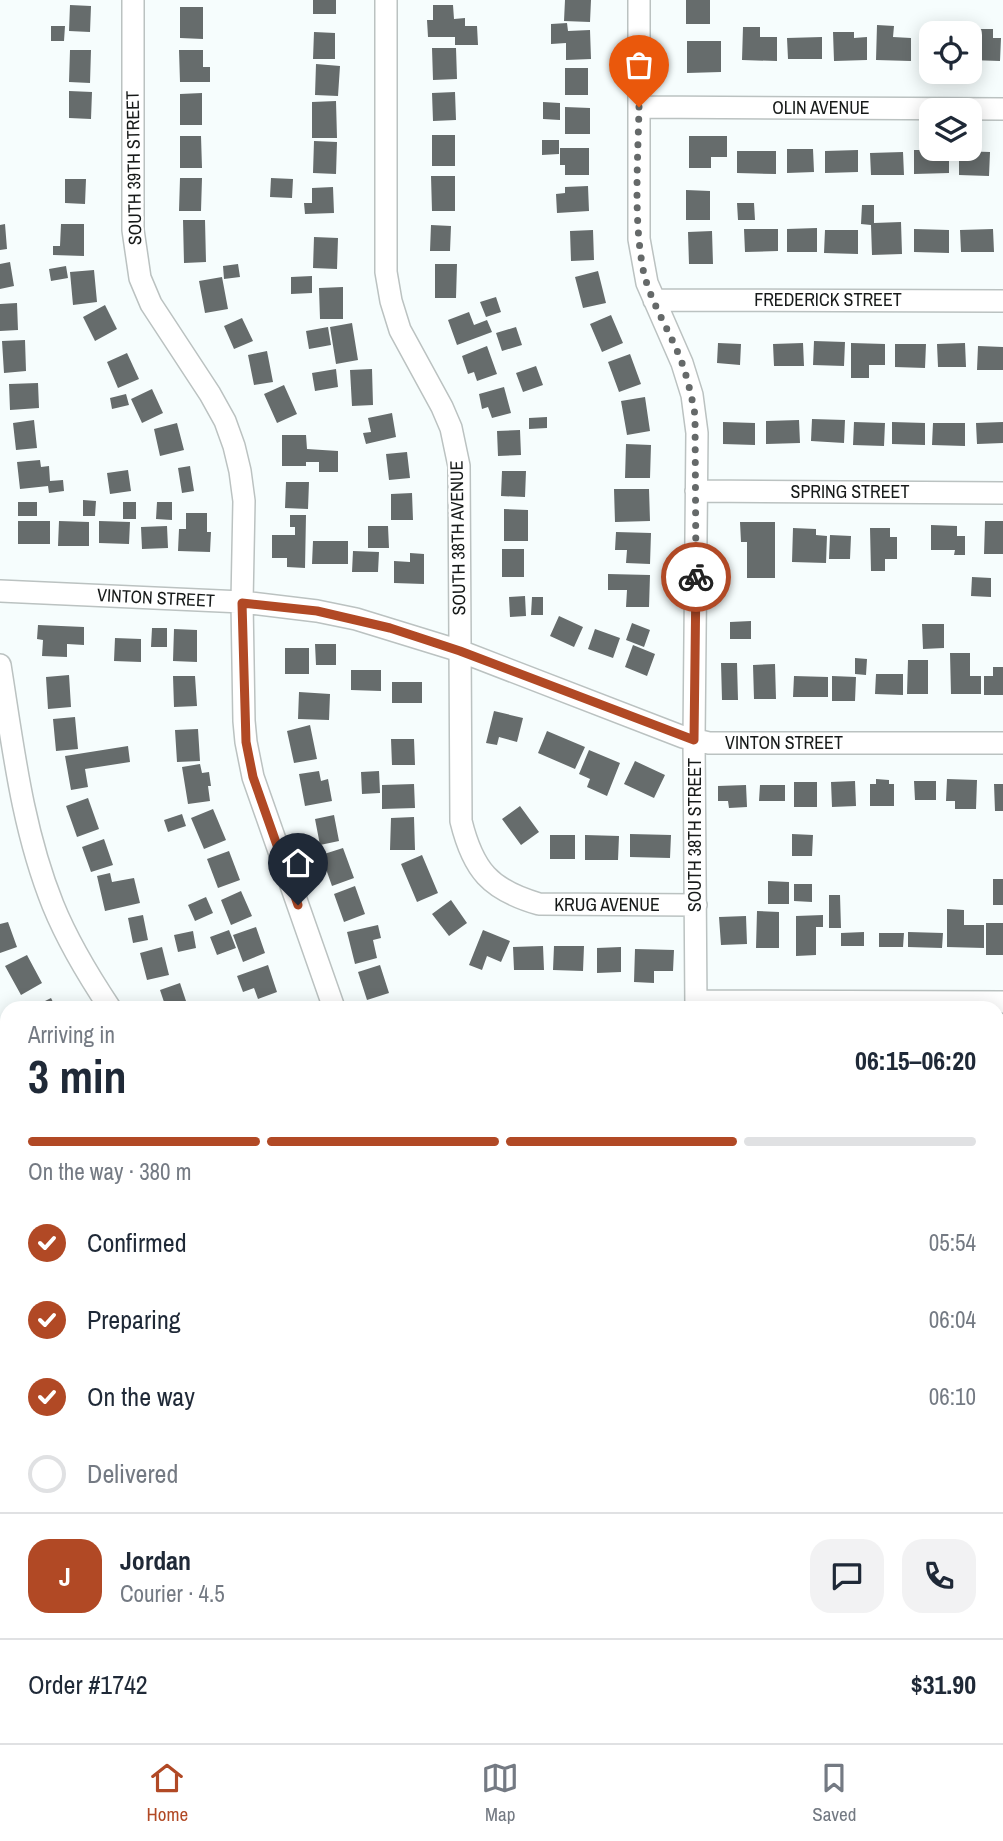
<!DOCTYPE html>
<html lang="en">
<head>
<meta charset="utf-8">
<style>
	:root { --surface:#fff; --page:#f2f2f3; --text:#1f2937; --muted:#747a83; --line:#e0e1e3; --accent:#b14925 }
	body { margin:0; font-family:"Archivo Narrow",sans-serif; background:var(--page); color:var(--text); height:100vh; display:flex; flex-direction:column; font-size:26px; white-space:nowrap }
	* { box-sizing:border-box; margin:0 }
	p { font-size:23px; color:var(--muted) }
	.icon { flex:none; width:38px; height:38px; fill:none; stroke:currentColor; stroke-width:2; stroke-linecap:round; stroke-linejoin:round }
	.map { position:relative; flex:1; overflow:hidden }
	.sheet { position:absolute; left:0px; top:1001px; width:1004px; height:742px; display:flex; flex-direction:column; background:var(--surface); border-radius:21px 21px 0 0; box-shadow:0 4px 18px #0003 }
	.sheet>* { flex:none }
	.tools { position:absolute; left:919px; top:21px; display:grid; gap:14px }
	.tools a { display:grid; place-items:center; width:63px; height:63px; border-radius:14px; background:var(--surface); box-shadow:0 4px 18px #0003; font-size:35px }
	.pin { position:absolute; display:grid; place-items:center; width:60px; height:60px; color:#fff; margin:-72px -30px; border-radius:50% 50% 50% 0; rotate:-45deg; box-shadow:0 0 7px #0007 }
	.pin .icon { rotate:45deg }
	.courier { position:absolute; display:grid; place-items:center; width:70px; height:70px; margin:-35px; border:5px solid #b14925; border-radius:50%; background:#fff; color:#222; box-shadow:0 2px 9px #0007 }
	.head em { font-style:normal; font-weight:800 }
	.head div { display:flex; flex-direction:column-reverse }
	.head { display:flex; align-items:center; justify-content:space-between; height:119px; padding:0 28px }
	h1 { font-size:46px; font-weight:800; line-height:52px }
	.bar { display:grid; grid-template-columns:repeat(4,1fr); gap:10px 7px; align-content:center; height:84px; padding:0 28px }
	.bar i { height:9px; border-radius:5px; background:var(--line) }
	.bar .active { background:var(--accent) }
	.bar p { grid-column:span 4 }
	.line { display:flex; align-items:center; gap:18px; padding:0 28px; border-top:2px solid var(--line) }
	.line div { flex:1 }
	.round { display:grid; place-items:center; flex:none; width:74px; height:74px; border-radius:21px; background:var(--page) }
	ol { padding:0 28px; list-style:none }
	li { display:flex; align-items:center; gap:21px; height:77px }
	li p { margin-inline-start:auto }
	li .icon { padding:7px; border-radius:50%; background:var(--accent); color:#fff; stroke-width:4 }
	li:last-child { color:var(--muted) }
	li i { width:38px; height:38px; border:4px solid var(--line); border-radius:50% }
	.tabs { display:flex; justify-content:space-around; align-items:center; height:98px; border-top:2px solid var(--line); background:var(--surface); font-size:19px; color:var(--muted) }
	.tabs a { display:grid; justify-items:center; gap:4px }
	.tabs .active { color:var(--accent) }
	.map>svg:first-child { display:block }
	.building { fill:#666c6c }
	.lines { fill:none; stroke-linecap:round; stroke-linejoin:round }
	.minor-casing { stroke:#bbc2c1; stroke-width:24 }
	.highway-casing { stroke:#bbc2c1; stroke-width:33 }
	.minor { stroke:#fff; stroke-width:21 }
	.highway { stroke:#fff; stroke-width:30 }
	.done { stroke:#656969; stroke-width:7; stroke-dasharray:0 12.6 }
	.route { stroke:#b14925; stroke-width:9 }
	.labels { text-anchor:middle; stroke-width:5; stroke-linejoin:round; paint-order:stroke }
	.street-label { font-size:18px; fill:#171a19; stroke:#fff }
</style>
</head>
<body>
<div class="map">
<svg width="1003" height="1743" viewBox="0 0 1003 1743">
	<rect width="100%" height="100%" fill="#f6fdfd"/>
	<path class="building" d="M313,0H336V14H313Z
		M565,0H591L590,22L564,21Z
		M686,0H710V24H686Z
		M70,5L91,6L90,32L69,31Z
		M433,5H453L454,19L465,18V26H477L478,45H455V37H428L427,20H433Z
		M180,7H203V39L180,38Z
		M567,23L568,31L590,30L591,59L566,60V43L551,44V24Z
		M877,25L894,26L893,37L911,38V61L876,60Z
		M51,26H65L64,41H51Z
		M743,27H760V37H777V61L742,60Z
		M978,29H993V38H1001L1000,61L970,60V38H978Z
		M314,32L335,33V59H313Z
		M833,32H854V38L867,37V60L834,61Z
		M923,36H931V60L924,61Z
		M822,37V59H788L787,38Z
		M687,41H721V72L687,73Z
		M432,48H456L457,79L433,80Z
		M70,50H91L90,83L69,82Z
		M179,50H203V67H210V82H180Z
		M316,64L340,66L338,96L315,95Z
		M565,68H588V95H565Z
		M69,91L92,92L91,119L69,118Z
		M455,92L456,120L433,121L432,93Z
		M202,93V125H180V94Z
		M336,101L337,138H312V102Z
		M543,102L560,103V120L543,119Z
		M565,107L590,108V134H565Z
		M432,135H455V166H432Z
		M180,136H201L202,168H180Z
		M689,136H727V157H711V168H689Z
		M542,140H559V154L542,155Z
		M314,141L337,142L336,174L313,173Z
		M560,148H589V175H565V165H560Z
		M787,149H813L814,172L787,173Z
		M858,150V172L825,173V151Z
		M914,150H949V173L914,174Z
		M737,151H776V174L737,173Z
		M959,151L990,152L989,176L959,175Z
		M903,152L904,175H871L870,153Z
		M431,176H455V211H432Z
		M180,178H202L201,211H179Z
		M271,178L293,179L292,198L270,197Z
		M65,179H86L85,204L65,203Z
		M588,186L589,211L557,213L556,194L565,193V187Z
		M333,187L334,213L305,214L304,203H312V188Z
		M686,190L710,191V220H686Z
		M737,203H754L755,220H738Z
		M862,205H874V223L901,222L902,254L872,255L871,225L861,224Z
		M183,220H205L206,262L184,263Z
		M5,224L7,249L0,250V225Z
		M61,224H84V256L53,255V246H60Z
		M431,225L451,226L450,251H430Z
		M817,228V252H787V229Z
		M744,229H778V251L745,252Z
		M914,229L949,230V253L914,252Z
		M993,229L994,252H961L960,230Z
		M593,230L594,260L571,261L570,231Z
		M825,230H858V254L824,253Z
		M712,231L713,264H689L688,232Z
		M314,237L338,238L337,269L313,268Z
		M10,262L14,286L0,289V264Z
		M238,264L240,277L224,279L223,266Z
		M435,264H457L456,298H435Z
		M66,266L68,278L51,281L49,269Z
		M94,270L97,302L73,305L70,272Z
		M598,271L606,303L583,308L575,277Z
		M312,276V293L291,294V277Z
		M222,277L228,309L205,313L199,281Z
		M343,287V319H320L319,288Z
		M496,297L501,312L486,317L480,302Z
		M17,303L18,330L0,331V304Z
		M105,305L117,329L95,341L83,317Z
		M469,312L474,325L487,320L492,332L457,345L448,320Z
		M611,315L623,343L602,352L590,324Z
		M242,318L253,341L234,349L224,326Z
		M352,323L358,360L336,364L330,327Z
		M328,327L331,345L309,349L306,331Z
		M516,327L522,345L502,351L496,333Z
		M25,340L26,371L4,373L2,341Z
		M814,341L845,342L844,366L813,365Z
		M718,343L741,344L740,365L717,363Z
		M803,343L804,366H774L773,344Z
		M851,343L885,344V365H869V378H851Z
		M965,343L966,367H938L937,344Z
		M895,344H926L925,368L895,367Z
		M487,346L497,374L477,381L474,372L468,374L462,356Z
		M978,346L1003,347V370H977Z
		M267,351L273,382L254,385L248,355Z
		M127,353L139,379L118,388L107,362Z
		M630,354L641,384L619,392L608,362Z
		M536,366L543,385L523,392L516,373Z
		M336,369L338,387L315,391L312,373Z
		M372,369L373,405L352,406L350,370Z
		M38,383L39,408L10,410L9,384Z
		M284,385L297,414L277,423L264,394Z
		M504,387L511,413L492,418L488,407L482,409L479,394Z
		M152,389L163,413L142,423L131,399Z
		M126,394L129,405L112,409L110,398Z
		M645,397L650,431L627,435L621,401Z
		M392,413L396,437L366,444L363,433L371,432L368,418Z
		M547,417V428L529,429V418Z
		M812,419L845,420L844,443L811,441Z
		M34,420L37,448L16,450L13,423Z
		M799,420L800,443L766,444V421Z
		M723,422L755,423V445L723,444Z
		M854,422L885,423L884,446L853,445Z
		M892,422L925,423V445L892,444Z
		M1003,422V443L977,444L976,423Z
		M177,423L184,450L160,456L154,429Z
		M933,423H965V446L932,445Z
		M520,430L521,455L498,456L497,431Z
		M282,435H306L307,449L338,451V472H319V462H306V466H282Z
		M626,444L651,445L650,478H625Z
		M407,452L410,478L389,480L386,454Z
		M40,460L41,467L49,466L50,481L63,480L64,491L49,493L48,486L20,489L17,462Z
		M190,466L194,491L182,493L178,468Z
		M128,470L131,491L110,494L107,473Z
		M502,471H526L525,497L501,496Z
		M286,482H309L308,509L285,508Z
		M614,489H649L650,521L615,522Z
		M412,493L413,520H391V494Z
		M83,500L96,501L95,516H83Z
		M18,502H37V516H18Z
		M123,502H136V519H123Z
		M157,502H172V520L156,519Z
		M504,509L528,510V541H504Z
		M186,513H207V532H211L210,552L178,551L179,529H186Z
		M290,515H306L305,568L287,567V558H272V535H295V527H290Z
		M18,521H50V544H18Z
		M59,521L89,522V546H58Z
		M99,521L130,522L129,544L99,543Z
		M985,521H1003V554H984Z
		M740,522H775V578H747V542H741Z
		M931,525L957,526V536H965V555H954L955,550H931Z
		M167,526L168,548L142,549L141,527Z
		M368,526H388L389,548H368Z
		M793,528L816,529V535L827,536L826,563L792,562Z
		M870,528H890V537H897V559H885V571H871Z
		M616,532L651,533L650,564L626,563L627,550H615Z
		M830,535L851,536L850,559H829Z
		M313,541H348V564H312Z
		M502,549H524V577H502Z
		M353,551L379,552L378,572H352Z
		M410,553L424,554V584L394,583V561L410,562Z
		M608,574L650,575L649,607H626L627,590H608Z
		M972,577L991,578V597L971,596Z
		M525,596L526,616L510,617L509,597Z
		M532,597H543V615H531Z
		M559,616L583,627L574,647L550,636Z
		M751,621V639H730V622Z
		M632,623L650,630L644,647L626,640Z
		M922,624H944V648L923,649Z
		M38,625L84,627V645L67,644V657L42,656L43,640L37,639Z
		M152,628H167V647H151Z
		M174,629L197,630V662L173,661Z
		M595,629L620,638L613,658L588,649Z
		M115,638L141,639V662L114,661Z
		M315,644H336V665H316Z
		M633,645L655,654L647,676L625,667Z
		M285,648H309V674H285Z
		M950,653H970V676H981V694H951Z
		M855,658L867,659L866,675L855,674Z
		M908,660H928V694H907Z
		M721,663H737L738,700H722Z
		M775,664L776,699H754L753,665Z
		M993,667H1003V695H984V676H993Z
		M351,670H381V691L351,690Z
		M876,674H903V695L875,694Z
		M69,675L71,707L48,709L46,677Z
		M173,676H195L197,706L174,707Z
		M794,676L828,677V697H793Z
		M832,676L856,677L855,701H832Z
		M392,682H422V703H392Z
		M299,692L330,694L329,720L298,719Z
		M494,711L523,718L517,742L499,737L497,745L486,743Z
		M75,717L78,749L56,751L53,719Z
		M310,725L317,759L294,763L287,731Z
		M198,729L200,761L177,762L175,730Z
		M547,731L585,747L575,769L538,753Z
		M391,739H414L415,765H392Z
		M128,746L130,762L85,769L88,787L71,790L65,756Z
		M589,750L620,763L607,796L587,787L590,779L579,774Z
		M635,761L665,775L654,798L624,784Z
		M200,764L202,773L209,772L211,786H208L210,801L188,804L182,767Z
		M319,771L321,781L328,779L332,801L305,806L299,774Z
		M379,771L380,793L362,794L361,772Z
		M876,779L889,780V784H894V806H870V784H876Z
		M947,779L977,780L976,809H955V801H946Z
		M855,781L856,806L832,807L831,782Z
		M914,781H936V800H915Z
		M794,782H817V807H794Z
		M414,784L415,808L382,809V785Z
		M994,784H1003V811H995Z
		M746,785L747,807L729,808L728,801H718V786Z
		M760,785H785V801H759Z
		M88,798L99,829L77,837L66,806Z
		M520,806L539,832L521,845L502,819Z
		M213,809L226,840L204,849L191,818Z
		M182,814L186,826L168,832L164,820Z
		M334,815L339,841L320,845L315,819Z
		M414,817L415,850H390L391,818Z
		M630,834L671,835L670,858L630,857Z
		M792,834L813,835L812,856H792Z
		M550,835H575V859H550Z
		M585,835L619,836L618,860H585Z
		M104,839L113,865L91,872L82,847Z
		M343,848L354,878L332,886L321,855Z
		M229,851L240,880L218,888L207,859Z
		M422,855L438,893L417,902L401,864Z
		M110,873L112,882L134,878L140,903L105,911L97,876Z
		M993,879H1003V905H993Z
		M768,881L789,882V904H768Z
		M794,884H812V902L794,901Z
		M355,886L365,914L344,922L334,894Z
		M241,891L252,916L231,925L221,900Z
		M829,895H840L841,928H829Z
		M206,897L213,913L195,921L188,905Z
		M451,900L467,923L449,936L432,914Z
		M947,909L964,910V925H984V948L947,947Z
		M757,911L779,912V948H756Z
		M143,915L148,940L133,943L128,918Z
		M823,915V927H816V955L796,956V916Z
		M746,916L747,944L721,945L719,917Z
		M8,922L17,947L0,953V924Z
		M986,923H1003V955H986Z
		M378,925L381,938L373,940L377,958L355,964L347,932Z
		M256,927L265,953L243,962L233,935Z
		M229,930L236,948L217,955L210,937Z
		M483,930L510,941L501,962L487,956L482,970L469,965Z
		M193,931L196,948L178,952L174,935Z
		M864,932V946H841V933Z
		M908,932L943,933L942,948L908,947Z
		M879,933H904L903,947H879Z
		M543,946L544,970H514L513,947Z
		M554,946H584L583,971L553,970Z
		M162,947L169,975L147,980L140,953Z
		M621,947V972L597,973V948Z
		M635,949L674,950L673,971H654V983L634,982Z
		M27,955L42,983L21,995L5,966Z
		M268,965L277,992L258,999L254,988L243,992L237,976Z
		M380,965L389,993L367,1000L358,972Z
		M180,983L188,1007L166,1008L160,990Z
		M51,998L56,1008H31Z
		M998,1040H1003V1071H1000V1065H998Z
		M998,1180L1003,1181V1204H998Z
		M0,1294H6V1356H0Z
		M0,1415H7V1440H0Z
		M998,1439H1003V1474H1001V1470H998Z
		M0,1452H7V1473H0Z"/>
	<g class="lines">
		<defs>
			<path id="minor" d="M133,0V230L140,278L151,304L210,394L225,421L234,446L240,471L244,501L242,602L244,721L246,742L253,777L334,1008
				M386,0V272L391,301L400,330L442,407L451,428L459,466L461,821C473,870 490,890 539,904L696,905
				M639,0V239L647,283L682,363L692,395L697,433L694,740L696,1008
				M639,107L1003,109
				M654,300L1003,301
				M696,491L1003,493
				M0,591L242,602L317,611L356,619L460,651L683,737L709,743H1003
				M0,665C13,746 22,828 53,905C68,942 88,975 110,1008
				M696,1001L1003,1002
				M998,1259H1003
				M0,1401H7
				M998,1510H1003
				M0,1711H7"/>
			<path id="highway" d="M998,1602L1003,1601
				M998,1685L1003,1684
				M168,1743L203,1736
				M365,1743L397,1736
				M736,1743L767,1736"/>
		</defs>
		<use href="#minor" class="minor-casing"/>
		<use href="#highway" class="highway-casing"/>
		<use href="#minor" class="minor"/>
		<use href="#highway" class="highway"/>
	</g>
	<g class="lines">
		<path class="done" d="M639,107C638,160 633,222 644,274C652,305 671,333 682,363C688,380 692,398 695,415L696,577"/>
		<path class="route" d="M298,905L253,777L246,742L242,603L317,611L390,628L460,651L694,740L696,577"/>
	</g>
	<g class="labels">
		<g class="street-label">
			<text x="821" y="114">OLIN AVENUE</text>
			<text transform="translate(134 168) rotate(-91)" y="6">SOUTH 39TH STREET</text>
			<text x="828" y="306">FREDERICK STREET</text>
			<text x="850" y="498">SPRING STREET</text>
			<text transform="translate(458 538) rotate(-91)" y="6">SOUTH 38TH AVENUE</text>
			<text transform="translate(156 598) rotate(3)" y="6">VINTON STREET</text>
			<text x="784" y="749">VINTON STREET</text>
			<text transform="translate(695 835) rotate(-90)" y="6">SOUTH 38TH STREET</text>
			<text x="607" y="911">KRUG AVENUE</text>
		</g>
	</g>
</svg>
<div class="tools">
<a><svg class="icon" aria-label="locate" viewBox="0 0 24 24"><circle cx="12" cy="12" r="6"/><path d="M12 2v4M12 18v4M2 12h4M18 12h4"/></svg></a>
<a><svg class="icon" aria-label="layers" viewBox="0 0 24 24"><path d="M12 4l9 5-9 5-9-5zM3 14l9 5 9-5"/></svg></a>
</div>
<div class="pin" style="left:639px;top:107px;background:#ea580c"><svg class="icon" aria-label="bag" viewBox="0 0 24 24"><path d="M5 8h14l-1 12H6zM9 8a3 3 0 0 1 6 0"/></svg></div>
<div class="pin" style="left:298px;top:905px;background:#1f2937"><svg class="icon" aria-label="home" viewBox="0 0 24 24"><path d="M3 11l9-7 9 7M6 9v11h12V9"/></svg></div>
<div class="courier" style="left:696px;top:577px"><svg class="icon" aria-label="bike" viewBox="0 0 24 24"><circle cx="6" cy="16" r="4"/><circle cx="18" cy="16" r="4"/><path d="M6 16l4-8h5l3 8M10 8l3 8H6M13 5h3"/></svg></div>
<section class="sheet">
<div class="head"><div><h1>3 min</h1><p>Arriving in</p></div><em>06:15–06:20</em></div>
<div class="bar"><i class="active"></i><i class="active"></i><i class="active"></i><i></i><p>On the way · 380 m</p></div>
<ol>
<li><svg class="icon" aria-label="check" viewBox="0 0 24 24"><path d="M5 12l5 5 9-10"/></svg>Confirmed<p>05:54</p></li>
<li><svg class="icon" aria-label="check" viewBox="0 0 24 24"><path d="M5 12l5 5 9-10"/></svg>Preparing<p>06:04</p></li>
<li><svg class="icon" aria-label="check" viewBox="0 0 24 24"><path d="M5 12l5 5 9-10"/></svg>On the way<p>06:10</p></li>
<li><i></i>Delivered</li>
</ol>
<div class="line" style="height:126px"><b class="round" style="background:var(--accent);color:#fff">J</b><div><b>Jordan</b><p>Courier · 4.5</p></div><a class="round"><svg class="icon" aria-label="chat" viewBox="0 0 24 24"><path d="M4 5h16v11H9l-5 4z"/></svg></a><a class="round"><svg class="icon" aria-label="phone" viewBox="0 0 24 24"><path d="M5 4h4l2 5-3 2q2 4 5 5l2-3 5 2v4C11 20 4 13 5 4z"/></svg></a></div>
<div class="line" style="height:91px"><div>Order #1742</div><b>$31.90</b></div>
</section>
</div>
<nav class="tabs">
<a class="active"><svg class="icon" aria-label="home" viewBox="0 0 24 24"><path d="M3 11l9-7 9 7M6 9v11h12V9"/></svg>Home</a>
<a><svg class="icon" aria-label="map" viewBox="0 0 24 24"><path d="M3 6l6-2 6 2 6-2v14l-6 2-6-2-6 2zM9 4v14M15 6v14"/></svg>Map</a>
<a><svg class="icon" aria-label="saved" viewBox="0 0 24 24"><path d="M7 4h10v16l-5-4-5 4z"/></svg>Saved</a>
</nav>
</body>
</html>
